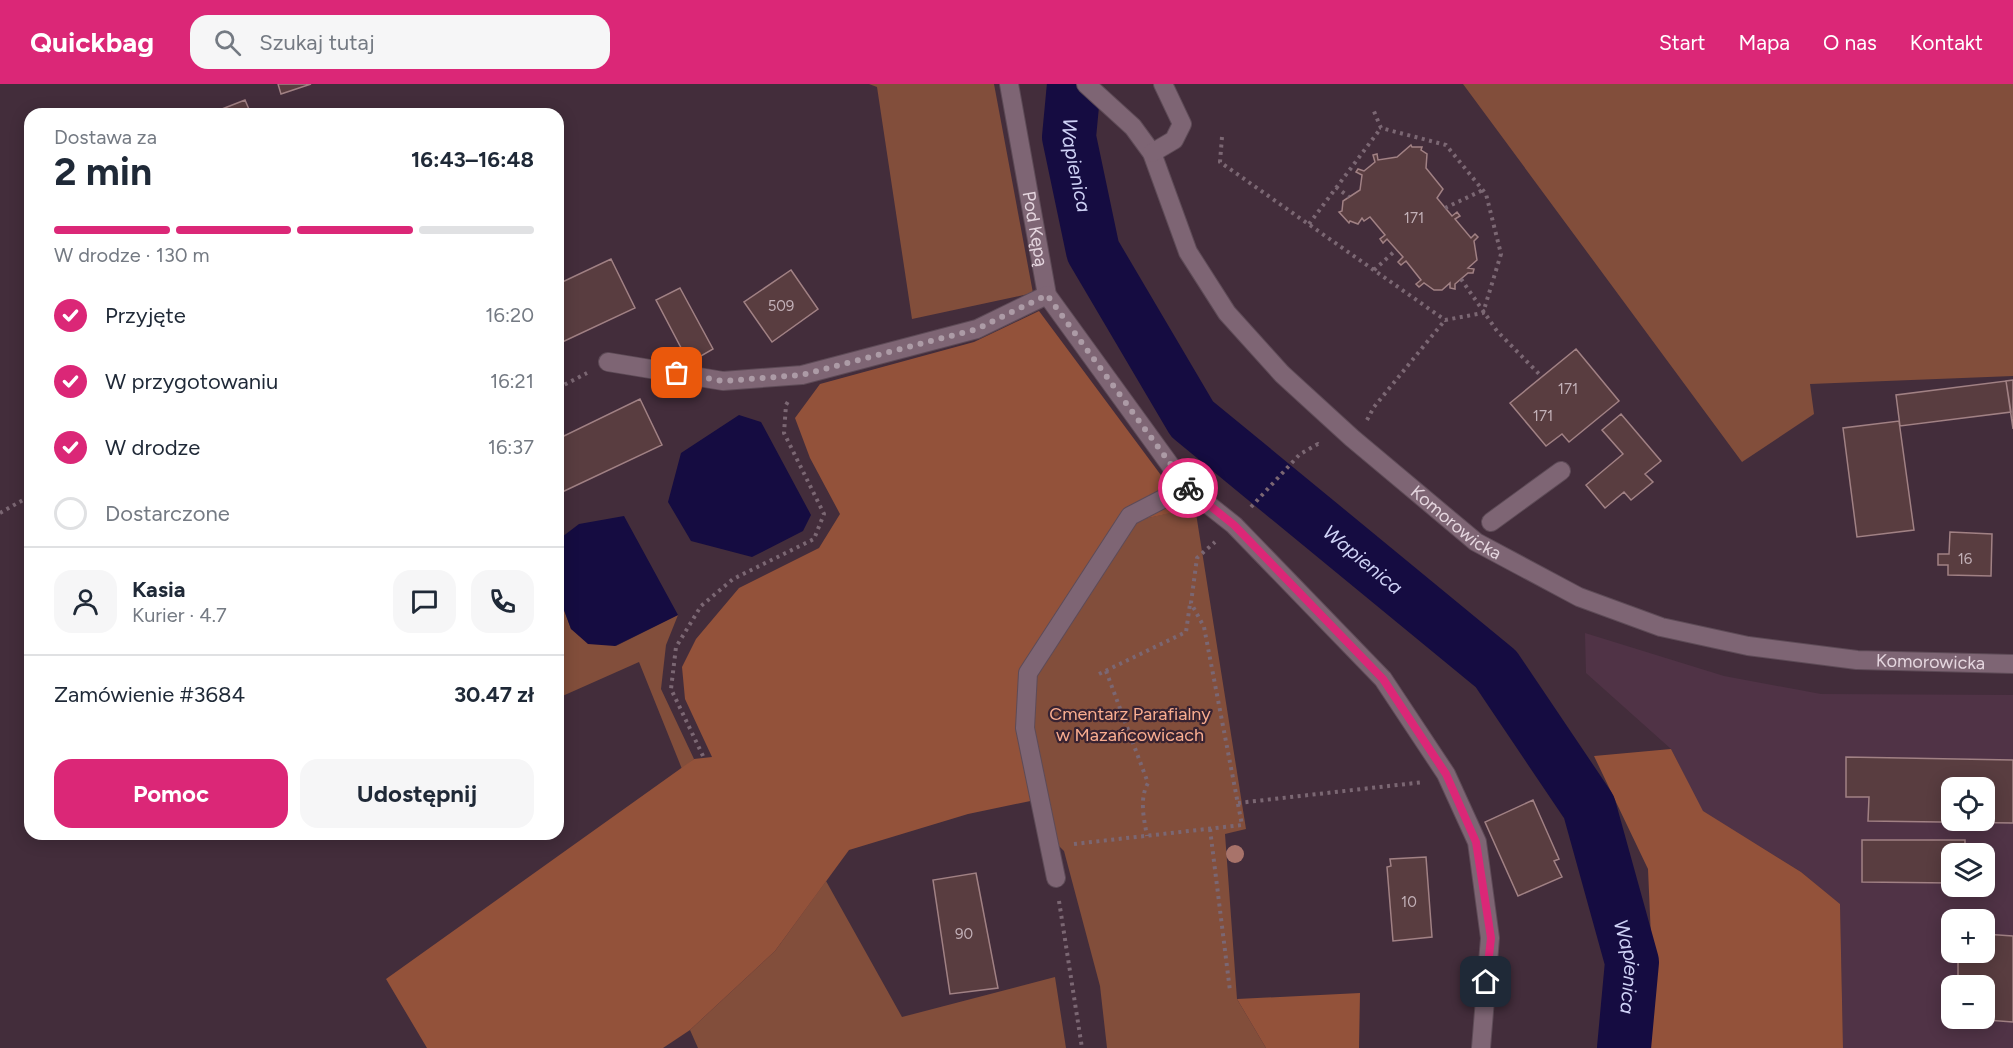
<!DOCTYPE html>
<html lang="pl">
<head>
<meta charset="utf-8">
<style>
	:root { --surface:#fff; --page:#f6f6f7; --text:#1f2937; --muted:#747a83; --line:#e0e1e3; --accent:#db2777 }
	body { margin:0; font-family:Figtree,sans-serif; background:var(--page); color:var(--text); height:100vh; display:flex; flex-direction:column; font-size:22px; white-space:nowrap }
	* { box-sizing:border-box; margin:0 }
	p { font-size:20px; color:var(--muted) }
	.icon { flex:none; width:33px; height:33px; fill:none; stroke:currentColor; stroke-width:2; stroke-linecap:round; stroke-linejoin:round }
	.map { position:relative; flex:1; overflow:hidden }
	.details { position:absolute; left:24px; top:24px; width:540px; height:732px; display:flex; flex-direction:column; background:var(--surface); border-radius:18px; box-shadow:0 3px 15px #0003 }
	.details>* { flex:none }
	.buttons { position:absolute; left:1941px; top:693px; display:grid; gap:12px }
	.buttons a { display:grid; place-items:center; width:54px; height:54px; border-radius:12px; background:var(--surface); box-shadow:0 3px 15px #0003; font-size:30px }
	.pin { position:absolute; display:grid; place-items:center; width:51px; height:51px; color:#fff; margin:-26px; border-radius:12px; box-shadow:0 3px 9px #0006 }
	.courier { position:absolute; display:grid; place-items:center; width:60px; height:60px; margin:-30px; border:4px solid #db2777; border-radius:50%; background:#fff; color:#222; box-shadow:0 2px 8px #0007 }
	.overview em { font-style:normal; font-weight:700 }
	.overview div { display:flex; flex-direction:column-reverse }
	.overview { display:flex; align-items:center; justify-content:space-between; height:102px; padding:0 30px }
	h1 { font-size:39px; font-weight:700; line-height:45px }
	.bar { display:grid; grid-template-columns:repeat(4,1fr); gap:9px 6px; align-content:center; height:72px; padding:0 30px }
	.bar i { height:8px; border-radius:4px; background:var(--line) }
	.bar .active { background:var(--accent) }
	.bar p { grid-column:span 4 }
	.line { display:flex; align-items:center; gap:15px; padding:0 30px; border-top:2px solid var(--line) }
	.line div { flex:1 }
	.round { display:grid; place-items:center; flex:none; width:63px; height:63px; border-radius:18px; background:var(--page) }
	ol { padding:0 30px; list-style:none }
	li { display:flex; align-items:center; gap:18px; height:66px }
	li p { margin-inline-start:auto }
	li .icon { padding:6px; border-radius:50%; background:var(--accent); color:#fff; stroke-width:4 }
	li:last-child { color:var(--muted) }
	li i { width:33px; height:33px; border:3px solid var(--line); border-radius:50% }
	.button { display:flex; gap:12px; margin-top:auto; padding:12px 30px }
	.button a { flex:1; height:69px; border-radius:18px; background:var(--accent); color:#fff; font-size:24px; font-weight:700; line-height:69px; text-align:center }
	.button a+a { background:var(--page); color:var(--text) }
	header { display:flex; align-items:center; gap:36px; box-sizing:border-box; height:84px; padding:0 30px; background:var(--accent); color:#fff }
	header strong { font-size:28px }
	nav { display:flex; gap:33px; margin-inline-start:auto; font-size:21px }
	.search { width:420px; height:54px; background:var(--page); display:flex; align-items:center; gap:15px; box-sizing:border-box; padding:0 21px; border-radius:18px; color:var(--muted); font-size:22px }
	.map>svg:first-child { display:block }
	.built { fill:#503346; fill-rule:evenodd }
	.green { fill:#824e3b }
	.forest { fill:#93523a }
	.water { fill:#150c41 }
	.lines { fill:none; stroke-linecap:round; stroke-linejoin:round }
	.river { stroke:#150c41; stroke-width:54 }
	.building { fill:#593d40; stroke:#a18184; stroke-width:1.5; fill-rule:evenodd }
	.minor-casing { stroke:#5e4b57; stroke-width:20 }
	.path { stroke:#7b6773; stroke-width:4; stroke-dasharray:3 4.5; stroke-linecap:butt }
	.minor { stroke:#7e6574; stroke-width:18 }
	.tree { fill:#a8736a }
	.done { stroke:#ac9ba6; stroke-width:6; stroke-dasharray:0 10.8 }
	.route { stroke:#db2777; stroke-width:8 }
	.labels { text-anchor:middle; stroke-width:4.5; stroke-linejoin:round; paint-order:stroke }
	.number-label { font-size:15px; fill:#c2b0b7 }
	.street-label { font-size:18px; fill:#e5d6df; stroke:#392331 }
	.park-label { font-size:18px; fill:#faad90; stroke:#392331 }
	.water-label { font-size:20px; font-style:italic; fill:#ced1f5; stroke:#392331 }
</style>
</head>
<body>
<header>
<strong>Quickbag</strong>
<div class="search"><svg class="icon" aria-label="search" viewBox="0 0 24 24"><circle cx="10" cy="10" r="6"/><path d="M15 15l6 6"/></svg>Szukaj tutaj</div>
<nav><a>Start</a><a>Mapa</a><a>O nas</a><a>Kontakt</a></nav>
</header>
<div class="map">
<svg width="2013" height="964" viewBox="0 0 2013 964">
	<rect width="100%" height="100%" fill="#432d3b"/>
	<path class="built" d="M1585,549L1724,592L1821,610L2013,611V964H1843L1840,820L1801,788L1702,727L1671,665L1586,589ZM1952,704H1984V736H1952ZM1952,770H1984V802H1952ZM1952,836H1984V868H1952ZM1952,902H1984V934H1952Z"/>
	<path class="green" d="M869,0H994L1033,209L912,235L877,3Z
		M1463,0H2013V292L1810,300L1814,330L1742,378Z
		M1195,423L1246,745L1225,750L1237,915L1266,964H1107L1100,902L1064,767L1053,756L1031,642L1036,593L1135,437Z
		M558,510L571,545L616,562L678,531L666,561L661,605L694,675L682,685L639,578L558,614Z
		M826,797L902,933L1055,893L1066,964H698L690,946L775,867Z"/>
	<path class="forest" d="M1039,227L1172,406L1171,429L1135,437L1036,593L1031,642L1045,714L968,730L849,766L775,867L690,946L663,964H427L386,895L694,675L712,673L685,615L682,583L696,555L739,504L819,464L840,430L810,374L795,334L820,300L974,258Z
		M1671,665L1703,727L1801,788L1840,820L1843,964H1644L1653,900L1648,785L1594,672Z
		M1360,909L1359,964H1266L1237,915Z"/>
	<path class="water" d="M739,331L761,338L811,431L803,447L752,473L691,457L668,418L681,369Z
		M624,432L678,531L615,562L588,560L571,545L558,510V456L579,440Z"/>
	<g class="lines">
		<path class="river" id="s1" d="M1074,0L1069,53L1093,167L1192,335L1496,585L1589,723L1632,878L1624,964"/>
	</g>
	<path class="building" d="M278,0H311L281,10Z
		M245,16L251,30H224L222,25Z
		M1411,61L1412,63H1422L1421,66L1427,70L1426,84L1443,105L1437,114L1452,132L1457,128L1460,132L1455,135L1471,154L1475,150L1478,153L1474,157L1477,176L1468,184L1474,185L1473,189H1468L1455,200V205L1450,204V199L1442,206H1434L1424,199L1419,203L1416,200L1421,196L1406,177L1401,181L1398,178L1403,173L1387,155L1383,159L1380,155L1385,151L1370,133L1364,137L1362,134L1358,140L1350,137L1349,139L1339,128L1342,127L1343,117L1360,106L1362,91L1356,88L1358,85L1364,87L1375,78L1373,71L1377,70L1378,76L1397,73Z
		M611,175L635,224L558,260V200Z
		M791,186L818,225L772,258L744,218Z
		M680,204L713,265L689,279L656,216Z
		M1576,265L1619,317L1569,358L1562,350L1546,362L1510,319Z
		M2013,296V345L2006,297Z
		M2006,297L2011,328L1900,342L1896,311Z
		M640,315L662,361L560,409L558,340L564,352Z
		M1621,330L1661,377L1645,390L1653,398L1631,416L1624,408L1605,424L1586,401L1623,370L1602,346Z
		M1899,337L1914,446L1857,453L1843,344Z
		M1950,448L1992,450L1991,492L1948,491V481H1938V470H1949Z
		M1846,673L2013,676V739L1868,737L1869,713H1846ZM1952,704H1984V736H1952Z
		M1533,716L1559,775L1554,777L1562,793L1518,812L1485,738Z
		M1862,756H1965V770H1952V799L1862,798Z
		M1426,773L1432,853L1393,857L1387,783L1391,782L1390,775Z
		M976,789L998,904L950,910L933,796Z
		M1984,850L2013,852V938L1960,934H1984V902H1958V868H1984Z"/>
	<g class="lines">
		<defs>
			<g id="minor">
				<path id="s2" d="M1009,0L1047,211L1186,403L1234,441L1383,595L1446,690L1477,758L1490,854L1481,964"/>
				<path id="s3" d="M1086,0L1133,43L1152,69L1188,168L1227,229L1282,290L1352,354L1476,458L1579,513L1661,543L1748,562L1857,576L2013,580"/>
				<path d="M1152,69L1174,56L1182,40L1163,0"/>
				<path d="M608,278L723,297L802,291L977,245L1047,211"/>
				<path d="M1491,438L1561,387"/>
				<path d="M1056,794L1025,644L1028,589L1130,432L1186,403"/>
			</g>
		</defs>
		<use href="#minor" class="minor-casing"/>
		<path class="path" d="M1222,53L1220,78L1445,236L1483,229L1501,170L1486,110L1446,61L1381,44L1373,25
			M1336,103L1349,113
			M1445,124L1483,106
			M1309,140L1381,44
			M1374,186L1396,166
			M1461,195L1497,247L1542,293
			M558,304L587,289
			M1367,336L1374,323L1445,236
			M1251,423L1300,370L1318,360L1321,362
			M0,429L30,412
			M1106,587L1148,699C1139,715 1144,735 1147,752
			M1099,590L1186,548L1190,520
			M703,672L671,605L676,563L701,522L733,495L814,455L824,430L784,349L786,321L789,316
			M1238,719L1424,698
			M1210,745L1230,907
			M1074,760L1242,741L1204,543L1191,519L1197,474L1215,458
			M1059,817L1082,964"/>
		<use href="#minor" class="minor"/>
	</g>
	<circle class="tree" cx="1235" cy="770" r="9"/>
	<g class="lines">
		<path class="done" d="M677,289L723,297L802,291L977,245L1047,211L1188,404"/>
		<path class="route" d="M1188,404L1234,441L1383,595L1446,690L1476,758L1491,854L1486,898"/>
	</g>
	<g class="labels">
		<g class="number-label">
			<text x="1414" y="139">171</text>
			<text x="781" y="227">509</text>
			<text x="1568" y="310">171</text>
			<text x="1543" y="337">171</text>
			<text x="1965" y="480">16</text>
			<text x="1409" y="823">10</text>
			<text x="964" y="855">90</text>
		</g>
		<g class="street-label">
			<text dy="6" stroke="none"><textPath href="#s2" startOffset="147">Pod Kępą</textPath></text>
			<text dy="6" stroke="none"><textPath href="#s3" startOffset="585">Komorowicka</textPath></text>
			<text dy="6" stroke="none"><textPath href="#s3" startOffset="1089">Komorowicka</textPath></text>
		</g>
		<g class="park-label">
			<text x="1130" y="636">Cmentarz Parafialny<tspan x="1130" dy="21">w Mazańcowicach</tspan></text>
		</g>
		<g class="water-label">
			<text dy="7" stroke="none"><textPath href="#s1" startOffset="82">Wapienica</textPath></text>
			<text dy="7" stroke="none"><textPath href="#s1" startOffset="586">Wapienica</textPath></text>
			<text dy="7" stroke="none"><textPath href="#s1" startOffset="1090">Wapienica</textPath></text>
		</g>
	</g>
</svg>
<div class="buttons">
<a><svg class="icon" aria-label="locate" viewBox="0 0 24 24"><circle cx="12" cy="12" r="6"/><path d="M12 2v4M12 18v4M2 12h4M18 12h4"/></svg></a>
<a><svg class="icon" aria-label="layers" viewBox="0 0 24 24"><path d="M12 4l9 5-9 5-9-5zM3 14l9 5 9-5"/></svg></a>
<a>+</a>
<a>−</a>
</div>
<div class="pin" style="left:677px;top:289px;background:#ea580c"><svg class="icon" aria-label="bag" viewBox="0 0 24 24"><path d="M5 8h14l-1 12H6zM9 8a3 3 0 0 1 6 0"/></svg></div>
<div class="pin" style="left:1486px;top:898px;background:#1f2937"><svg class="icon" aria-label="home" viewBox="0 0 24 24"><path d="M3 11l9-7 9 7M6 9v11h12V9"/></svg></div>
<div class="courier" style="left:1188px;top:404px"><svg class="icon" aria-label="bike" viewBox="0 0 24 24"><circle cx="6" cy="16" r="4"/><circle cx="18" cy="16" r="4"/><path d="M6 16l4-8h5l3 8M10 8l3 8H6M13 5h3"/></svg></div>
<section class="details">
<div class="overview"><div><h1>2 min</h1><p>Dostawa za</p></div><em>16:43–16:48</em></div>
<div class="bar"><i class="active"></i><i class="active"></i><i class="active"></i><i></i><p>W drodze · 130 m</p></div>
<ol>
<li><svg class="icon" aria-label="check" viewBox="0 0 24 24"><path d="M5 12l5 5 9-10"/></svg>Przyjęte<p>16:20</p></li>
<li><svg class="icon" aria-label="check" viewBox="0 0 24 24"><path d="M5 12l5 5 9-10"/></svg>W przygotowaniu<p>16:21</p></li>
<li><svg class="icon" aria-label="check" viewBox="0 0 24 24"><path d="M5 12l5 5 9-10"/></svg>W drodze<p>16:37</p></li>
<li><i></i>Dostarczone</li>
</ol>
<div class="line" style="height:108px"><a class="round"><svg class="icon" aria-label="person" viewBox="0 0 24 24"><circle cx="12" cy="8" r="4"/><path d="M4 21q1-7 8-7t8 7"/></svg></a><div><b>Kasia</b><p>Kurier · 4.7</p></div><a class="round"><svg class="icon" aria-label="chat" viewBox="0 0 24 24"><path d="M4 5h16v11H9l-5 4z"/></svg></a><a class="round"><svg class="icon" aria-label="phone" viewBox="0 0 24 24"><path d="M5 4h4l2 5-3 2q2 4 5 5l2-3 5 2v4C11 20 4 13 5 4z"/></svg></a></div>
<div class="line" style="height:78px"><div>Zamówienie #3684</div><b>30.47 zł</b></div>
<div class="button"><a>Pomoc</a><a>Udostępnij</a></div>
</section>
</div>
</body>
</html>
